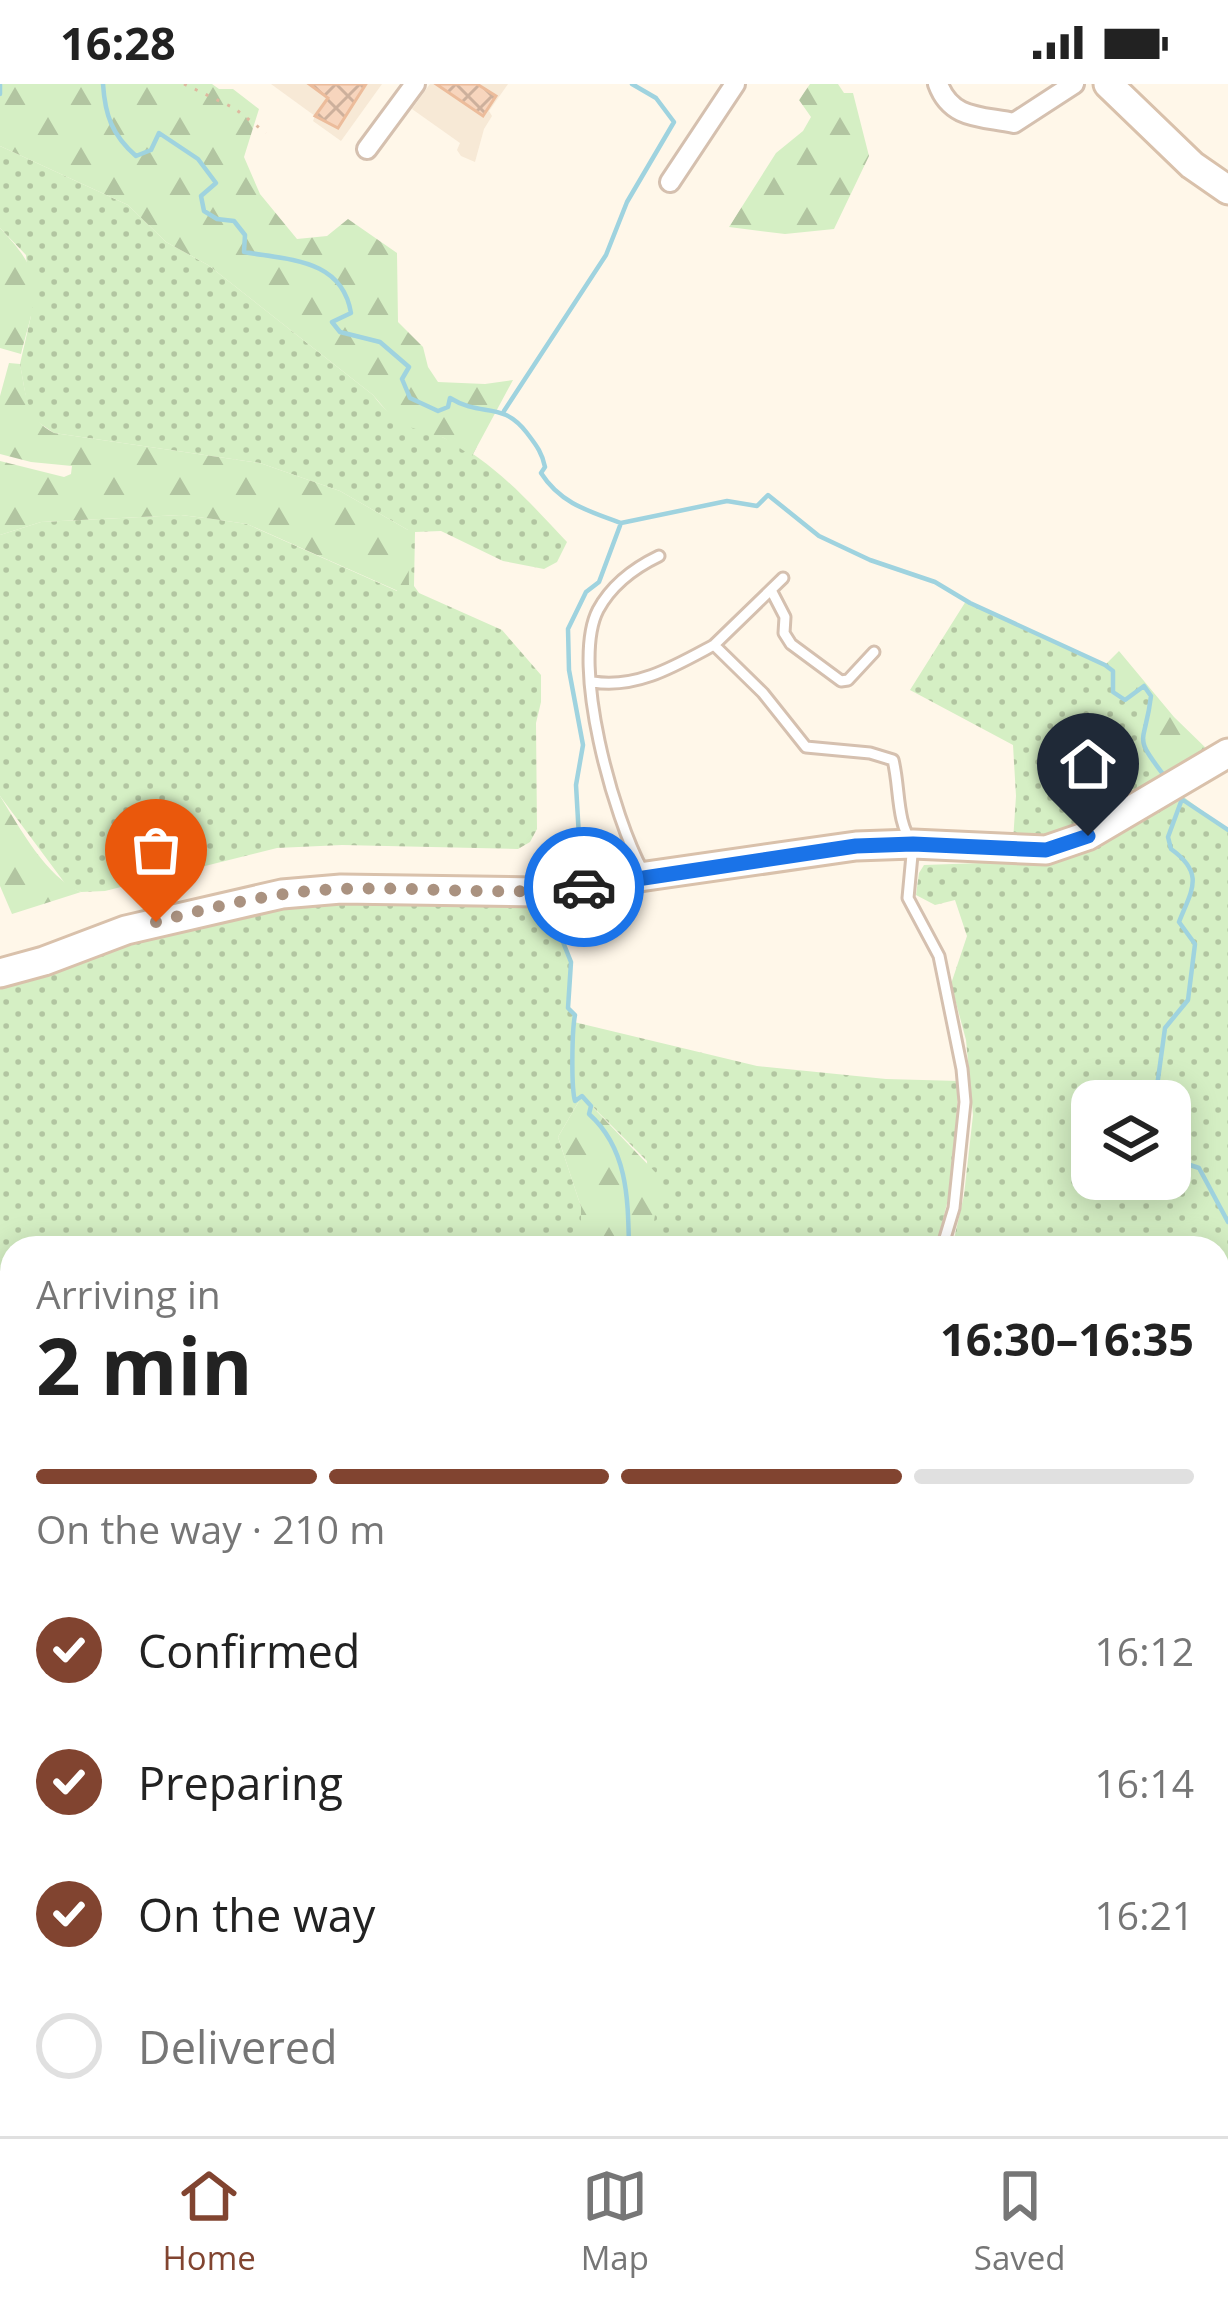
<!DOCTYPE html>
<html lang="en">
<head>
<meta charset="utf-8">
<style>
	:root { --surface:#fff; --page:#f2f2f2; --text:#222; --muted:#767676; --line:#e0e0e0; --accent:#814430 }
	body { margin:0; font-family:"Open Sans",sans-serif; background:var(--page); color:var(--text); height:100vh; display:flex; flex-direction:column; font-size:45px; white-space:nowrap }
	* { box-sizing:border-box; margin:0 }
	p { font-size:39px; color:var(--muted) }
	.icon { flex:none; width:66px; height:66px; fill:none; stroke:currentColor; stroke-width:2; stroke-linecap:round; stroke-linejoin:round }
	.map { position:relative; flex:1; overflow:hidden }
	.panel { position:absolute; left:0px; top:1152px; width:1230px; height:900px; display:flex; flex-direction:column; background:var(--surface); border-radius:36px 36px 0 0; box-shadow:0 6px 30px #0003 }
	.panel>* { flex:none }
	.buttons { position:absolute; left:1071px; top:996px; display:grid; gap:24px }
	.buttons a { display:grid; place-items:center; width:120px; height:120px; border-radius:24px; background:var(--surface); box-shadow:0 6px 30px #0003; font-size:60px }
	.pin { position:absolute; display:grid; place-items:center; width:102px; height:102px; color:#fff; margin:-123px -51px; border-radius:50% 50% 50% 0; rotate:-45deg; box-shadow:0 0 12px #0007 }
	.pin .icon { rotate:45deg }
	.courier { position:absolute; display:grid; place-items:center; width:120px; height:120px; margin:-60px; border:9px solid #1a73e8; border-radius:50%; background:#fff; color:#222; box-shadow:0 3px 15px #0007 }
	.summary em { font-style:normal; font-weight:700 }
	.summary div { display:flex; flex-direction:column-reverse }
	.summary { display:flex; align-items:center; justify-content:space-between; height:204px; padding:0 36px }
	h1 { font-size:78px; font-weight:700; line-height:90px }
	.bar { display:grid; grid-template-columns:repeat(4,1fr); gap:18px 12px; align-content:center; height:144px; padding:0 36px }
	.bar i { height:15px; border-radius:9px; background:var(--line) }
	.bar .active { background:var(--accent) }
	.bar p { grid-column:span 4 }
	ol { padding:0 36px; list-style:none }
	li { display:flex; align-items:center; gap:36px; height:132px }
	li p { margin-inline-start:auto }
	li .icon { padding:12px; border-radius:50%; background:var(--accent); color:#fff; stroke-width:4 }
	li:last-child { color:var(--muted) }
	li i { width:66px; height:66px; border:6px solid var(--line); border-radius:50% }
	.status { display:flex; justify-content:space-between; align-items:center; height:84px; padding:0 60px; background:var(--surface); direction:ltr }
	.status svg { height:33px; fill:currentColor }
	.menu { display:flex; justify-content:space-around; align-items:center; height:168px; border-top:3px solid var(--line); background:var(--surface); font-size:33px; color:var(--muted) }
	.menu a { display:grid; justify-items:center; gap:6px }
	.menu .active { color:var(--accent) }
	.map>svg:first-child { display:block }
	.residential { fill:#f7e9d6 }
	.grass { fill:url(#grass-dots); fill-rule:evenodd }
	.forest { fill:url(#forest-firs) }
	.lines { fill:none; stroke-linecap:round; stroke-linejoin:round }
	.stream { stroke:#9fd3df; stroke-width:4.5 }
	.building { fill:url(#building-cross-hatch); stroke:#ecbc9b; stroke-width:3 }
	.lane-casing { stroke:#d5c0af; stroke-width:15 }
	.street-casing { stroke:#d5c0af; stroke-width:24 }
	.secondary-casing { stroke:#d9c1ab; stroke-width:33 }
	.path { stroke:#deb89f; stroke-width:3; stroke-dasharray:3 9; stroke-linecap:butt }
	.lane { stroke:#fff; stroke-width:9 }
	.street { stroke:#fff; stroke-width:18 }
	.secondary { stroke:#fff; stroke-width:27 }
	.done { stroke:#aa9280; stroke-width:12; stroke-dasharray:0 21.6 }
	.route { stroke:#1a73e8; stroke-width:15 }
</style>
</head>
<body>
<div class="status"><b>16:28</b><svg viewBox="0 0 49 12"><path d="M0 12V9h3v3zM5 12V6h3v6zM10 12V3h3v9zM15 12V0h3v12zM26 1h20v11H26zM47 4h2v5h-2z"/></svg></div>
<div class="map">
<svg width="1228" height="2052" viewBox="0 0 1228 2052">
	<defs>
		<pattern id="grass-dots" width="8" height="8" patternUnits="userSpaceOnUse" patternTransform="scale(3)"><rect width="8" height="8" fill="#d5efc4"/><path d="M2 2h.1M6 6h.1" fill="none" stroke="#b2c5a1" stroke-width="1.8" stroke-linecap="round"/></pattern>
		<pattern id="forest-firs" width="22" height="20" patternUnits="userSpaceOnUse" patternTransform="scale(3)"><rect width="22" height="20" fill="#d5efc4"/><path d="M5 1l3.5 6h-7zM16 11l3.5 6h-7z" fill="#b2c5a1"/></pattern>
		<pattern id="building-cross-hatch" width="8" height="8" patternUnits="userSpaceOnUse" patternTransform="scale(3)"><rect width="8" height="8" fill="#f7d5bd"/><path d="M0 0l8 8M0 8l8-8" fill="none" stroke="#cdb09c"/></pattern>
	</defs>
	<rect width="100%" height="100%" fill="#fff7e9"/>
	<path class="residential" d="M271,0H382L341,57L313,37L315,32Z
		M430,0H508L489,27L492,32L484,45L475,78L461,72L457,66L460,59L412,25Z"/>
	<path class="grass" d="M0,62L128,121L166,158L208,181L373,311C396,342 413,339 444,354C492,375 532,421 567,458L557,478L544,485L503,477L441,447L415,448L414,502L419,509L502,546L541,591V618L536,639L537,745L530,758L518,765L342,761L277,764L105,807L81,808L67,802L0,712V451L41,438L181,431L213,435L247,440L397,507L408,468V446L340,407L260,379L54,349L35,336L28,325L20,280L31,232L26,171L0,144Z
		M966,517L1105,581L1132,613L1144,602L1151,612C1145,662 1131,649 1166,694L1053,758L1013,757L1016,712L1013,661L910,606Z
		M1177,708L1228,746V2052H851L852,2040H1218V1164H952L964,1111L973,1031L966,956L951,900L967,852L955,816L935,821L916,811L919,789L924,781L1038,777ZM1092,1017H1170V1095H1092Z
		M575,814L563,858L571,878L568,923L575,931L574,938L757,982L886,995L959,997L952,1099L936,1164H650L647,1077L582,1012L558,1053L581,1123V1164H12V2040H93L84,2052H0V899L160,846L312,815Z
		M256,2040H840V2041L836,2052H244Z"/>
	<path class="forest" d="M0,0H212L219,5H233L259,25L244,73L260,110L297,155L327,152L348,135L397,169L398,238L423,263L428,283L438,298L485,300L513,296L472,372L444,354L397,339L373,311L208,181L166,158L128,121L0,62Z
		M810,0H838L844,9H853L869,72L834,145L785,150L729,143L776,69L803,47L811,33L799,16Z
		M0,144C48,194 37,208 21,270L0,264Z
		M9,279L20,280C26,309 25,334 54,349L260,379L340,407L408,446L409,503L398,507L247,440L213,435L181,431L41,438L0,451V377L64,393L71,390L72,382L31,378L0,370V312Z
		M1119,567L1174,633L1211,669L1166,694C1131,648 1146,662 1151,612L1143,603L1125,616L1113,608V587L1105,581Z
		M0,712C20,744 46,793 81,808L12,830L0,802Z
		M582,1012L657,1090L659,1104L650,1164H581V1123L558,1053Z
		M93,2040H256L244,2052H84Z"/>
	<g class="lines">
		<path class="stream" d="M103,0C105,31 112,51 136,72L151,66L159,49L198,75L216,99L201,112L204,127L217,135L234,137L245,151L244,168C290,176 342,175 351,229L332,238L340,248L380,258L409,283L402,295L410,314L438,327L448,323L450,314C482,334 502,316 527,349C536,361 542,368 545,383L541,389C560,419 588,427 621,439L599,498L586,508L568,545L569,586L583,661L576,701L581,788
			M0,1V10
			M504,327L606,171L627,118L674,38L656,14L632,0
			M621,439L727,417L757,422L768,411L819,452L870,476L935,498L970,519L1105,581L1113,587V608L1125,616L1144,602L1151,612C1145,663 1131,649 1166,694
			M1183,716L1228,746
			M576,811L563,858L571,878L568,924L575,931C572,946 571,1003 575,1017L582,1012L591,1022L589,1030C628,1065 628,1115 629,1164
			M1155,1017L1165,944L1188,916L1195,860L1179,838C1191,807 1206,790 1171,765L1168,753L1182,715L1177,708
			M1170,1084L1190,1081L1199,1084L1228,1138
			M188,2052L200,2040"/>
	</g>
	<path class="building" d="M309,0H366L338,44L315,32L328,14Z
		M436,0H477L496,12L483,32Z"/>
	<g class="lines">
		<defs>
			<path id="lane" d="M771,506L785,533L784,549L791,560L841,597L848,596L874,568
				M714,561L783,494
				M593,598C637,605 675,582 714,561L763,609L806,663L870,669L893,676C900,703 896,739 913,760L908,814L939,872L962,985L965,1018L954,1124L942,1164
				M643,787C614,735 570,580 598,526C612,500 634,484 659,472
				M846,2052L847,2040"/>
			<path id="street" d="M938,0C951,36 982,32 1014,39L1074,0
				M367,65L415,0
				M670,98L735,0"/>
			<path id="secondary" d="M1108,0L1192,81L1228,106
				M0,889L44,877L126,846L282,810L341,805L535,808L856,762L913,760L1046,766L1087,752L1228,669"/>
		</defs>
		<use href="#lane" class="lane-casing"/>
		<use href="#street" class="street-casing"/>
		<use href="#secondary" class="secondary-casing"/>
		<path class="path" d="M184,0L234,24L266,49"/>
		<use href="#lane" class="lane"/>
		<use href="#street" class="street"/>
		<use href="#secondary" class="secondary"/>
	</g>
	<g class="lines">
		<path class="done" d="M156,838C216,822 278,807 340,805C422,802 502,813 584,803"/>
		<path class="route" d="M584,803L856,762L913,760L1046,766L1088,752"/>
	</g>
</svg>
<div class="buttons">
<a><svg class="icon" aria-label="layers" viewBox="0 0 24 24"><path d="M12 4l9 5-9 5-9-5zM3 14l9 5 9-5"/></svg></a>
</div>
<div class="pin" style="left:156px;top:838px;background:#ea580c"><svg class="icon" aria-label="bag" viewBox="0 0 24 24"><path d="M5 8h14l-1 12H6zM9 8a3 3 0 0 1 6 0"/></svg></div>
<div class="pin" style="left:1088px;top:752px;background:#1f2937"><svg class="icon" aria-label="home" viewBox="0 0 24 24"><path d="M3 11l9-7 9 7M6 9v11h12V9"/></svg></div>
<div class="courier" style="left:584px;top:803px"><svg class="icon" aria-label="car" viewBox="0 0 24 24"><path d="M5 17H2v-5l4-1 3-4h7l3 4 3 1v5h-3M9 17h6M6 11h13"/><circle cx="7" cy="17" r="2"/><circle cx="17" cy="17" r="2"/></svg></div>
<section class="panel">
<div class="summary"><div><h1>2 min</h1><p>Arriving in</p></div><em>16:30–16:35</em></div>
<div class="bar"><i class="active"></i><i class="active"></i><i class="active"></i><i></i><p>On the way · 210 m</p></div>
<ol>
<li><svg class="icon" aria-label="check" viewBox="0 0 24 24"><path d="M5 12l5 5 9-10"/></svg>Confirmed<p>16:12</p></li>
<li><svg class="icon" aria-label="check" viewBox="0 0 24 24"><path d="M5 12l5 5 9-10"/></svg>Preparing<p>16:14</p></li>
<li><svg class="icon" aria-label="check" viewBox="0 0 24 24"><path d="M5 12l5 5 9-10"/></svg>On the way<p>16:21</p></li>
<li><i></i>Delivered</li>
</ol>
</section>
</div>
<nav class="menu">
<a class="active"><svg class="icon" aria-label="home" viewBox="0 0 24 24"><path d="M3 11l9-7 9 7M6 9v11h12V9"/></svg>Home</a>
<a><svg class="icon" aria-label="map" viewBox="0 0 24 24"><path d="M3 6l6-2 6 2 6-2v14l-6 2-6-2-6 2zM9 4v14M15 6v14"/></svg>Map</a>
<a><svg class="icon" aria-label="saved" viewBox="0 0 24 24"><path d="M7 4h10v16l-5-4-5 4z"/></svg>Saved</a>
</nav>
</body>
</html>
